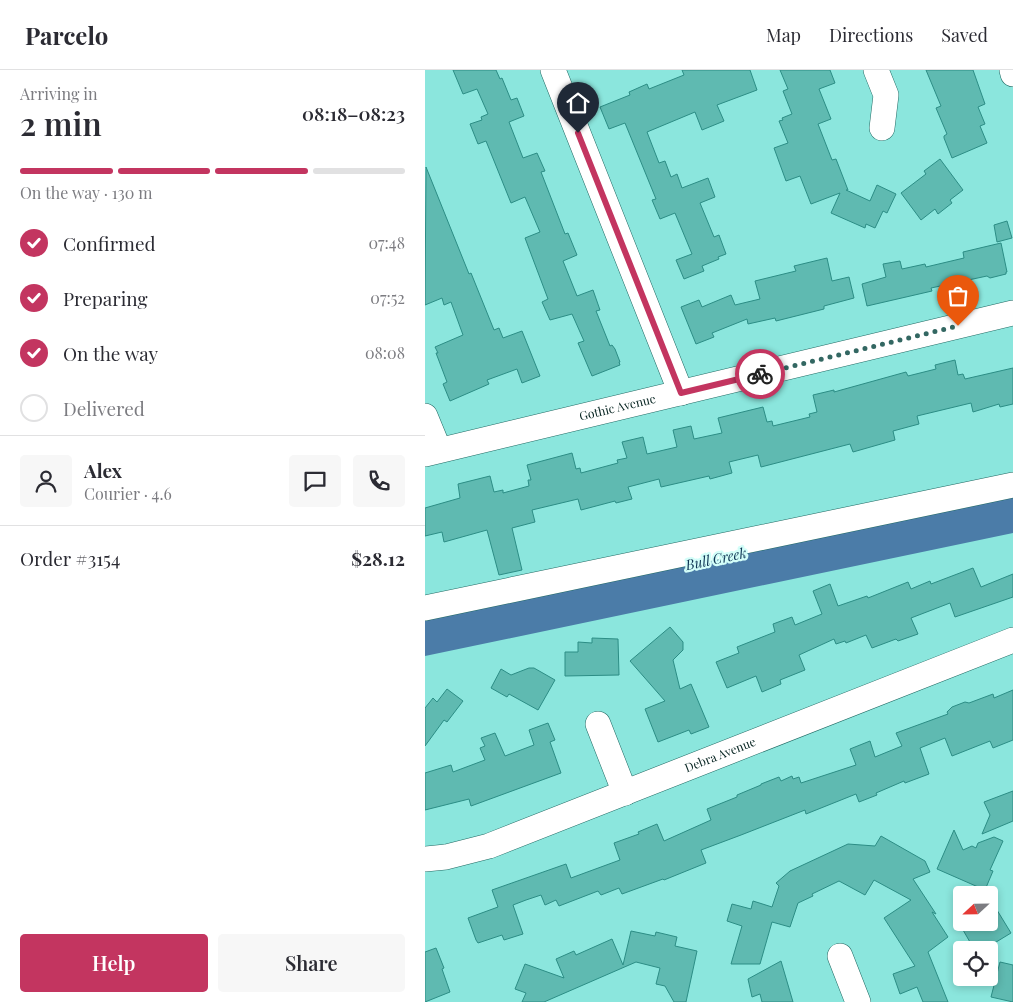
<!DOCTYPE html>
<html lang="en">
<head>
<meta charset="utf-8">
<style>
	:root { --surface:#fff; --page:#f7f7f7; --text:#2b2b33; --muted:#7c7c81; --line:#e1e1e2; --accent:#c33560 }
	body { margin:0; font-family:"Playfair Display",serif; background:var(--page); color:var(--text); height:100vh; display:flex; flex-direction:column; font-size:19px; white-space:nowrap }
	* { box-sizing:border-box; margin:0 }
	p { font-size:16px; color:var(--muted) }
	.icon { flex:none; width:28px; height:28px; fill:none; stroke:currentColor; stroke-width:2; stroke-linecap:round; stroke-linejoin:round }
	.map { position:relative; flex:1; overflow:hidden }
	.sheet { display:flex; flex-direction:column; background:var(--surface); width:425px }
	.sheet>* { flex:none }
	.needle { width:32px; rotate:248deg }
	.controls { position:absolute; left:528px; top:816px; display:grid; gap:10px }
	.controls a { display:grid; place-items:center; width:45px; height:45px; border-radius:5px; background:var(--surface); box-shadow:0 2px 8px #0003; font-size:25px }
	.pin { position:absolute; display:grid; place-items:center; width:42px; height:42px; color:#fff; margin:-51px -21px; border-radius:50% 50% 50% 0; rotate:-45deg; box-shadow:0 0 5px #0007 }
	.pin .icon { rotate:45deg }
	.courier { position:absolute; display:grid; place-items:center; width:50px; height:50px; margin:-25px; border:4px solid #c33560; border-radius:50%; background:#fff; color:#222; box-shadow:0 1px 6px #0007 }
	.summary em { font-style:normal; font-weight:600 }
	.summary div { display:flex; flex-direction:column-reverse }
	.summary { display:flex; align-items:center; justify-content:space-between; height:85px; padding:0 20px }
	h1 { font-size:32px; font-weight:600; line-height:38px }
	.bar { display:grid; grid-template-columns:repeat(4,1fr); gap:8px 5px; align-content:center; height:60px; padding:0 20px }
	.bar i { height:6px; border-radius:4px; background:var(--line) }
	.bar .active { background:var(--accent) }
	.bar p { grid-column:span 4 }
	.line { display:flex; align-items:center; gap:12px; padding:0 20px; border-top:1px solid var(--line) }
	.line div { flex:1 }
	.round { display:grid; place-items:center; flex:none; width:52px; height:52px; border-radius:5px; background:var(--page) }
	ol { padding:0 20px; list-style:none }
	li { display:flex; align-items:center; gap:15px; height:55px }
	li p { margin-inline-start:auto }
	li .icon { padding:5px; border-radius:50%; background:var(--accent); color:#fff; stroke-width:4 }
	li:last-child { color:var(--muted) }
	li i { width:28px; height:28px; border:2px solid var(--line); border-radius:50% }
	.button { display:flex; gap:10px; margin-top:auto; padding:10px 20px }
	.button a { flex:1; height:58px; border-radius:5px; background:var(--accent); color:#fff; font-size:20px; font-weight:600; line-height:58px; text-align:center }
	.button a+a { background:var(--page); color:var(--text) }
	header { display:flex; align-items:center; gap:30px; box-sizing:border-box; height:70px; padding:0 25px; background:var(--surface); border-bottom:1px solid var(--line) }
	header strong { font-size:24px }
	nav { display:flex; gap:28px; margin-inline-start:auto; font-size:18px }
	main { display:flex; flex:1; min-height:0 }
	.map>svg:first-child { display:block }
	.water { fill:#4b7ca8 }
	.building { fill:#5fbab1; stroke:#2c8d85 }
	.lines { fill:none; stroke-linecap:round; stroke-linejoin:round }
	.minor-casing { stroke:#206963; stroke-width:26 }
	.minor { stroke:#fff; stroke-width:25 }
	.done { stroke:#336762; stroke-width:5; stroke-dasharray:0 9 }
	.route { stroke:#c33560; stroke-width:6 }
	.labels { text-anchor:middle; stroke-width:4.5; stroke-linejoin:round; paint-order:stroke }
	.street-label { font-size:12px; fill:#04221f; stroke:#d3fef9 }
	.water-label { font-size:14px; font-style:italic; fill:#0e3453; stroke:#d3fef9 }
</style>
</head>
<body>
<header>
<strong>Parcelo</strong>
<nav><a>Map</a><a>Directions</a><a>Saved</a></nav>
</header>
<main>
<section class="sheet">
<div class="summary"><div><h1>2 min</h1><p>Arriving in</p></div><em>08:18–08:23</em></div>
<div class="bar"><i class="active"></i><i class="active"></i><i class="active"></i><i></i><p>On the way · 130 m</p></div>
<ol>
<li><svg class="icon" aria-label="check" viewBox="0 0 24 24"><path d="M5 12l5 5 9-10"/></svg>Confirmed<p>07:48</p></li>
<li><svg class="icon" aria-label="check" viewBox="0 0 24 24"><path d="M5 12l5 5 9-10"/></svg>Preparing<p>07:52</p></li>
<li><svg class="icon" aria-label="check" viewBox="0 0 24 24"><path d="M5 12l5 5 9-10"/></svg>On the way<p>08:08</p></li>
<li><i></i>Delivered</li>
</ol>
<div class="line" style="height:90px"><a class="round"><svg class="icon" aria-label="person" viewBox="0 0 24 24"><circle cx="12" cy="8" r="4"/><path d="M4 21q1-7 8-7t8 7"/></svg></a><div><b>Alex</b><p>Courier · 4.6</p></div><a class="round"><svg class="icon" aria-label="chat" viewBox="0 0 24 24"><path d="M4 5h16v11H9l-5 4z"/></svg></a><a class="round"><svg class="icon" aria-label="phone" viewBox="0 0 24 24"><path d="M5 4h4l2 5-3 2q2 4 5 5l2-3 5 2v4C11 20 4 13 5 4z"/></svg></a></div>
<div class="line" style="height:65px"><div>Order #3154</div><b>$28.12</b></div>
<div class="button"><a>Help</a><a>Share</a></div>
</section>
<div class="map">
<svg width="588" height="932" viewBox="0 0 588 932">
	<rect width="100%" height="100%" fill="#8be6dd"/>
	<path class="water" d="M588,422V463L0,586V544Z"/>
	<path class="building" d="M28,0H71L75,9L77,8L86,30L92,28L99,46L84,52L98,88L112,83L120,101L116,102L140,164L143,163L152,185L138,191L152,226L168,220L175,240L171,241L185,276L187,275L190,279L195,292H194L195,295L167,306L153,273L159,271L147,244L125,250L117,232L123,229L100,168L115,162L100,127L86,133L61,71L53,74L45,54L57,50L56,47L63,44L52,19L38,24Z
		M257,0H325L332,20L292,35L299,51L277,60L270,42L222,62L234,93L240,91L246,107L252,104L257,118L283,108L290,127L275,133L289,167L294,165L301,184L293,187L294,189L277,196L279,201L259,209L251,190L267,184L250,143L235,149L227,130L231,129L200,53L184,59L175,37L205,25L204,22L222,14L224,19L259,5Z
		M355,0H405L410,13L394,19L406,49L393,54L407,90L411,89L423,120H421L445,131L452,115L471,124L462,143L458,141L450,158L441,154L440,158L406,143L415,123L386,134L375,106L361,111L349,78L363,73L354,51L358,50L357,48L367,44L358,21L363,19Z
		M501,0H548L560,34L553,37L560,54L555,56L562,73L527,88L519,68V66L522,64L511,38L516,36Z
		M515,89L538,120L525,130L527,133L513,144L510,139L496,150L476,123L501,104L499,101Z
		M1,97L44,204L46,203L69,260L74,258L78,268L97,261L115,306L97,313L92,299L62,310L64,314L25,331L18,314L22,312L11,283H13L10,277L38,265L26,232L19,235L17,228L0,235Z
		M582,151L587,168L572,172L569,155Z
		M576,173L582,202H581V204L565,208L562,206L506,218L507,221L442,236L437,214L461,207L458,194L475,191L477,199L500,194L501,197L539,188L538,182Z
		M402,188L407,211L424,207L429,228L399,236V239L351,251L350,248L323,254L322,249L287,263L289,267L271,274L256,237L274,230L277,237L306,225L310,235L335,229L330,211L371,201L369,196Z
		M530,290L533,305L538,304L540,309L588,298V334L575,337L574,334L548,342L546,333L492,346L494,354L468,361L470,370L428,382L425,374L336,397L333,385L304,392L307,403L285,409L284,406L236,417L234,409L203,417L207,429L191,433L190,431L156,440L153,429L107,440L110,452L87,458L97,500L74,505L62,460L19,472L17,462L0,466V438L35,428L33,414L65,406L69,422L78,420V423L104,416L103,410H106L102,395L147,383L151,399L155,398L156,403L193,393L192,390L202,388L197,372L218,367L222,384L252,377L248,360L266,356L269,369L297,363L293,348L338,337L342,352L347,351L348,356L385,347L384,344L392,342L388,325L409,320V322L481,302L483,306L511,299L510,295Z
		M548,498L556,517L588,504V527L530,547L525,533L486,548L493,564L473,571L471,569L447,578L441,565L421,573L420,571L411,574L409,569L374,585L380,600L355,610L356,614L337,622L331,606L302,618L291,592L314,583L312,577L350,562L348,554L367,547L370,555L397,544L388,521L405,514L413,536L442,526L443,528L483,512L486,519L505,511L506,514Z
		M245,557L258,572V580L248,590L255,619L266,614L284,657L266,664L264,660L233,672L220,639L240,631L205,591Z
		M167,568L193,569L194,605L140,606V582H153V572L167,573Z
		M104,598H109L130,610L113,640L84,624L82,627L66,618L76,599L86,605Z
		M22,619L38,631L22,652L19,650L0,676V638L8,628L12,632Z
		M588,620V670L568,678L565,671L527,686L520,668L495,678L504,704L480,713L479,711L451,723L452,725L434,732L431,724L381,744L380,740L316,765L276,780L281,793L239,810L238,809L197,824L194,818L176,825L173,821L134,836L131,830L120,835L116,825L101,830L88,835L98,864L79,870L77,865L53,873L51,870L43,848L73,837L67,820L141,794L146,808L195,790L189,773L214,764L213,762L232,754L239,771L286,750L282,739L312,727V725L336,715V714L354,707L356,711L367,706L368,709L374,707L376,713L431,695L425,679L445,671L450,687L477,676L471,663L523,644L522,642L527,637L540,632L544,633L568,624L569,628Z
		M123,653L130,670L125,672L136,703L46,736L44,729L0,740V703L26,695L28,702L60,690L55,678L60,676L56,668L70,663L80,686L109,675L104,660Z
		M588,721V751L557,764L565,745L559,732Z
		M529,760L538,780L547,776L551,778L553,773L569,767L578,771L565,800L568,801L560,820L512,799Z
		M456,766L500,791L505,802L488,809L511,844L507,842L523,867L503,882L523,932H498L492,917L475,924L468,904L490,896L459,848L486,830L449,810L440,825L414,811L387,824L388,826L373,833L365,857L347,852L335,894H306L317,856L302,851L307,834L326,839L328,831L347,837L354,816L351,813L365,801L423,774L450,776Z
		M564,827L586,863L558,880L556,875L549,879L538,860L551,852H564Z
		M206,861L230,866L231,862L252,867L250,876L272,881L261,932H249L240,916L231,914L235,898L211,892L119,932H97L101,923L90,919L100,894L139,908L131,889L149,881L151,885L187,869L198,895Z
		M11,878L19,898L17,899L25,922L0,932V882Z
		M356,891L368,932H337L335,924L327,927L323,909Z
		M575,892L588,895V932L566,927Z"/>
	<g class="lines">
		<defs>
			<g id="minor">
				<path d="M128,0L256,323"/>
				<path d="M451,0L461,25L457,58"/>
				<path d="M587,0L588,4"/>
				<path d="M0,346L14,380"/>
				<path id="s1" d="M0,384L588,243"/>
				<path d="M0,538L588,415"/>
				<path d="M173,654L200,723"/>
				<path id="s2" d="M0,789L21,787L64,776L588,570"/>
				<path d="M415,886L433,932"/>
			</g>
		</defs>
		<use href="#minor" class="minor-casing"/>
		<use href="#minor" class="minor"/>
	</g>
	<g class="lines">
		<path class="done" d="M335,304L533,256"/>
		<path class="route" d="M153,63L256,323L335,304"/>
	</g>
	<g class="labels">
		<g class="street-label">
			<text dy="4" stroke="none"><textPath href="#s1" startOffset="198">Gothic Avenue</textPath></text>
			<text dy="4" stroke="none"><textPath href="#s2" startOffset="314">Debra Avenue</textPath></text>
		</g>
		<g class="water-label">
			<text transform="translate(291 489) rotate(-12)" y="5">Bull Creek</text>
		</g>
	</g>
</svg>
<div class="controls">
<a><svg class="needle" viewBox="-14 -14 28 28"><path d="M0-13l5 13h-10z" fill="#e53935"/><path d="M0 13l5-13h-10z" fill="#7c7c81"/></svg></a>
<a><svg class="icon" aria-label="locate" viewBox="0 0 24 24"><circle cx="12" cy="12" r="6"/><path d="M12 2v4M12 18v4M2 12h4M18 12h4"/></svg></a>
</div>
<div class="pin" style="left:533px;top:256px;background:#ea580c"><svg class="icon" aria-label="bag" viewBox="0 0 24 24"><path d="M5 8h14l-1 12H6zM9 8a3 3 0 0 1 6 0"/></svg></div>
<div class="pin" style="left:153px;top:63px;background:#1f2937"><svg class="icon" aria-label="home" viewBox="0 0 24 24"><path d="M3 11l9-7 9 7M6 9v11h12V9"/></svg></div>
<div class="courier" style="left:335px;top:304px"><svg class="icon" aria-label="bike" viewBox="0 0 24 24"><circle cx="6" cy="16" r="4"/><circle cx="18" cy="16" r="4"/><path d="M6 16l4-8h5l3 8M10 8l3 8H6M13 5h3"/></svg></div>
</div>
</main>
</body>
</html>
